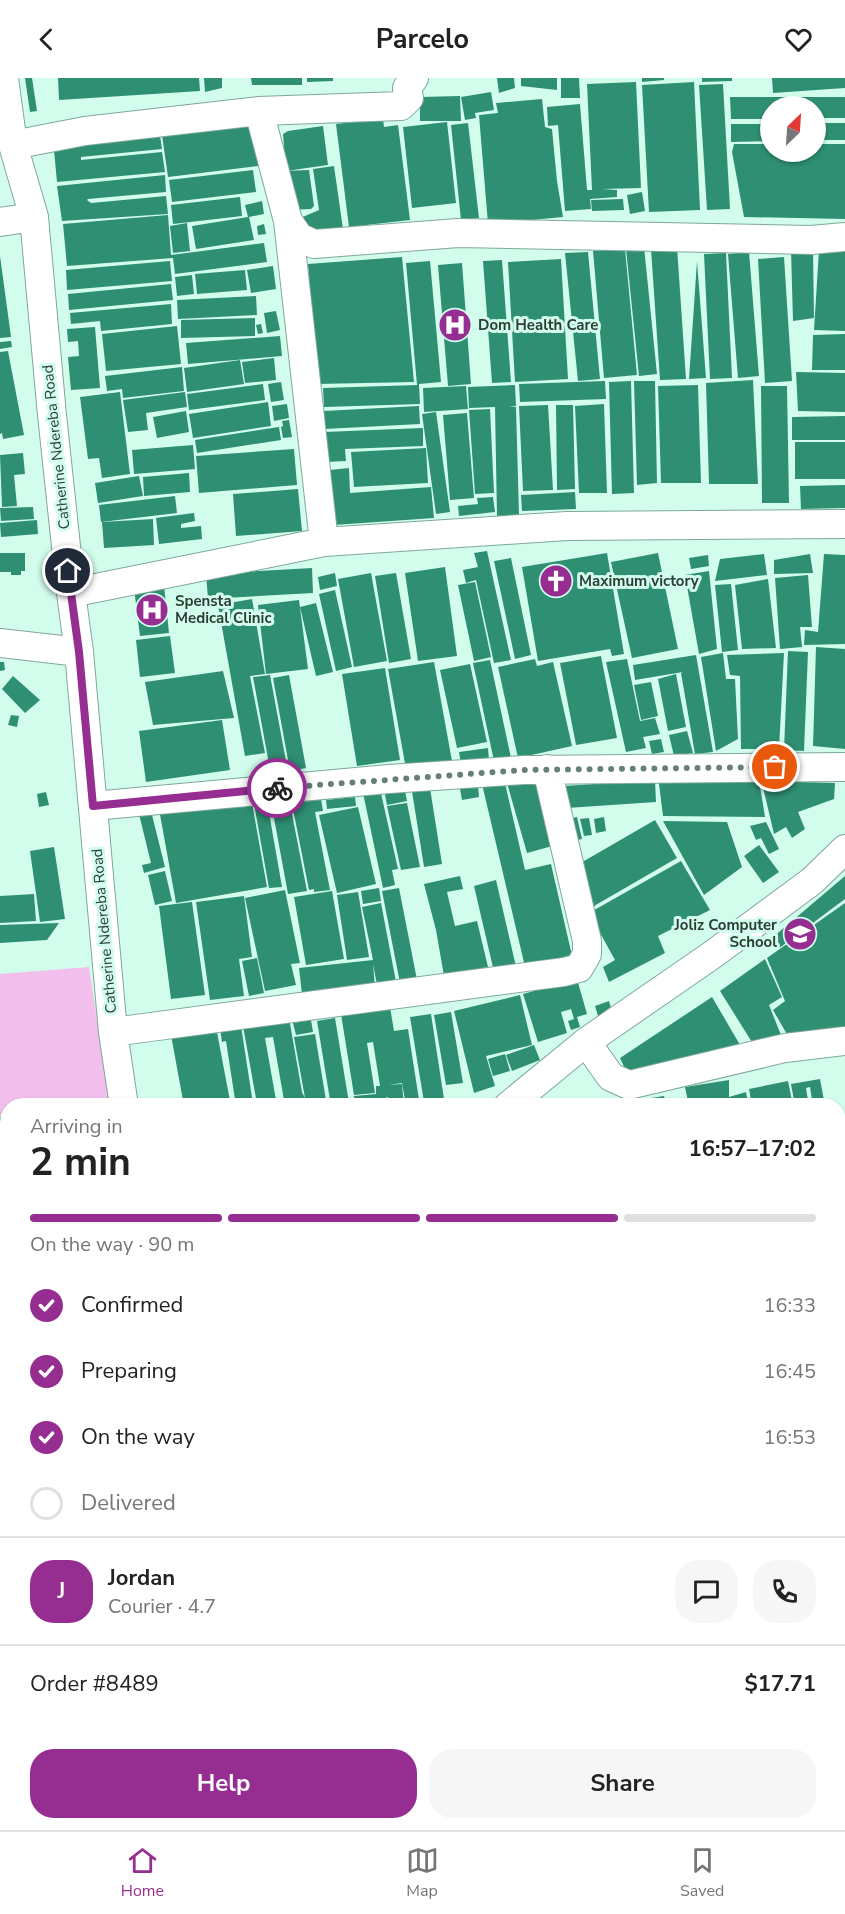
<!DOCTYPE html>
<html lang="en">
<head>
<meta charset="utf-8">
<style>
	:root { --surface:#fff; --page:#f6f6f6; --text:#222; --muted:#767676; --line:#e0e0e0; --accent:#962e92 }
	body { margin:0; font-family:"Nunito Sans",sans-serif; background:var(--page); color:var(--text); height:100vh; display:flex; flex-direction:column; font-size:22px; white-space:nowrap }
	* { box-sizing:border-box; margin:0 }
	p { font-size:20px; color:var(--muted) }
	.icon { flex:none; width:33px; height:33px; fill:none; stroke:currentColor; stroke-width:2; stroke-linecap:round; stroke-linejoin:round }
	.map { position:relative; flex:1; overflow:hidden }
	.sheet { position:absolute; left:0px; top:1020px; width:846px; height:732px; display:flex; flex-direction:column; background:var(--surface); border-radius:24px 24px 0 0; box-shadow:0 2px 4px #0004 }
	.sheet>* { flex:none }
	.needle { width:39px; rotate:25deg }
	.buttons { position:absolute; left:760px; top:18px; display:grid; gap:12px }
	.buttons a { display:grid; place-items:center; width:66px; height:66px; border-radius:50%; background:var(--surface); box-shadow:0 2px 4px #0004; font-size:30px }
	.pin { position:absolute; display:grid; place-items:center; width:51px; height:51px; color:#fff; margin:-26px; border:3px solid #fff; border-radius:50%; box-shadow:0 2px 6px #0007 }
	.courier { position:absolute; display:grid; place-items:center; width:60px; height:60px; margin:-30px; border:4px solid #962e92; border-radius:50%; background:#fff; color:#222; box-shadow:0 2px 8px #0007 }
	.overview em { font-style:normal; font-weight:700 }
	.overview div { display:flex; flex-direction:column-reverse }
	.overview { display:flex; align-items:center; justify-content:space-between; height:102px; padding:0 30px }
	h1 { font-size:39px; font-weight:700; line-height:45px }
	.bar { display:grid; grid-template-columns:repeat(4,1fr); gap:9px 6px; align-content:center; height:72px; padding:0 30px }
	.bar i { height:8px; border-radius:4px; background:var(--line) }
	.bar .current { background:var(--accent) }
	.bar p { grid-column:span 4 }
	.line { display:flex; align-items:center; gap:15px; padding:0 30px; border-top:2px solid var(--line) }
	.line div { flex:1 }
	.round { display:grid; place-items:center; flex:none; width:63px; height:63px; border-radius:24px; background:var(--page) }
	ol { padding:0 30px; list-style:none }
	li { display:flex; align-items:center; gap:18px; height:66px }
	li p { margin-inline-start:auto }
	li .icon { padding:6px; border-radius:50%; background:var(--accent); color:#fff; stroke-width:4 }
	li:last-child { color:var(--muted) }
	li i { width:33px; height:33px; border:3px solid var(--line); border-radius:50% }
	.cta { display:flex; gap:12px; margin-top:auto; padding:12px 30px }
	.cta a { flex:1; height:69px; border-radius:24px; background:var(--accent); color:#fff; font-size:24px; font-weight:700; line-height:69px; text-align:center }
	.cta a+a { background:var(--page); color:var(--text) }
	header { display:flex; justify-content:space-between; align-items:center; height:78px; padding:0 30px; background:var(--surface); font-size:27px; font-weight:700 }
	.tabs { display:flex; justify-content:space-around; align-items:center; height:84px; border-top:2px solid var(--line); background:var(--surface); font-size:16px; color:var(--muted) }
	.tabs a { display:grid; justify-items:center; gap:3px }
	.tabs .current { color:var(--accent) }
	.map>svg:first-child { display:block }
	.green { fill:#f2bfed }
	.building { fill:#2f8f73 }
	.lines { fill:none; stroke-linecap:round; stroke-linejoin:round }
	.service-casing { stroke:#7fa899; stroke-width:16 }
	.minor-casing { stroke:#7fa899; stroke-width:30 }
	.service { stroke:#fff; stroke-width:15 }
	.minor { stroke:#fff; stroke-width:28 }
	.done { stroke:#668076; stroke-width:6; stroke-dasharray:0 10.8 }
	.route { stroke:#962e92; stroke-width:8 }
	.labels { text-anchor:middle; stroke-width:6; stroke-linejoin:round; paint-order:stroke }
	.poi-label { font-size:15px; font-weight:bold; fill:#2c3d36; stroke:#d2fdec; text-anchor:start }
	.street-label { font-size:15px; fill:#2c3d36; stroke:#d2fdec }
</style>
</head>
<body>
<header><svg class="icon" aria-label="back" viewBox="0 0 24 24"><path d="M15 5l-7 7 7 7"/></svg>Parcelo<svg class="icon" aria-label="heart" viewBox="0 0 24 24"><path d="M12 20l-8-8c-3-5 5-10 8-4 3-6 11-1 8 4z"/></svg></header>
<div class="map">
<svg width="845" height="1752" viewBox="0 0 845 1752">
	<rect width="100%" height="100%" fill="#d2fdec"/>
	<path class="green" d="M89,889L110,1027L8,1028V1220H0V896Z"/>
	<path class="building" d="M25,0H32L37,33L30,34Z
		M58,0H199L200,13L59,22Z
		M204,0H222V10L205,14Z
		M251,0H302V7H252Z
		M307,0H333V3L307,4Z
		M497,0H514L515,10L499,15Z
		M521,0H557V12L521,8Z
		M561,0H579L580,20H561Z
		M642,0H664V2L642,4Z
		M702,0H732V3L702,4Z
		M772,0H845V10L773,15Z
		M636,4L641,110L602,111L617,112V119L590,121L591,131L565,133L558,47L548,48L547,29L580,26L587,112H592L587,6Z
		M694,4L700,132L649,134L642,7Z
		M723,6L730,131L707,132L699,7Z
		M491,14L494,32L475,35L476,40L465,42L461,19Z
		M460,18L461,43H420V19Z
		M730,19H845V40H816V28H771V41H731Z
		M542,21L545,49L552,51L557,103L563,139L488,146L479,37L498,35L496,25Z
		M260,37L266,87L168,99L161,50Z
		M383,41L384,49L398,47L410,142L349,149L336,46Z
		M447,44L456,125L412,130L403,49Z
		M468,45L479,140L461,142L451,47Z
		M816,45H845V62H816Z
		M731,46H771V63L731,64Z
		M323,48L328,87L286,93L283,56L288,53Z
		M159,51L162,71L81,79V82L162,74L165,94L57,104L53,61Z
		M734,66H771V74H816V66H845V141L744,139L732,74Z
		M334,88L343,151L307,161L298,141L319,132L313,91Z
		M253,92L256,114L172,124L169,102Z
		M309,92L314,128L311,131L288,132L282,93Z
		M165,97L166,114L88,121L87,122L91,125L166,118L168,136L62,143L57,108Z
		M642,114L645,133L630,136L627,117Z
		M240,119L242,138L173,146L171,127Z
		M623,121L624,132L592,133L591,122Z
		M262,123L264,136L249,139L254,162L196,171L192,148L248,139L245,127Z
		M168,137L171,177L264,165L267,184L175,196L173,180L67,188L63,146Z
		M187,145L190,173L173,175L170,148Z
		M264,146L266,156L258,157L257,148Z
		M644,169L657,296L639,298L626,171Z
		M677,169L686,301L660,302L651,171Z
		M625,171L637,297L604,300L593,173Z
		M813,171L814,240L793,243L791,172Z
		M819,172H845V253L814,252Z
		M588,174L600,301L578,303L565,175Z
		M749,174L759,298L738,300L728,176Z
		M726,175L732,300L710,301L704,176Z
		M0,178L11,259L0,260Z
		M402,179L414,304L316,306L308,186Z
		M784,179L792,303L765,305L758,181Z
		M561,181L568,301L515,304L508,184Z
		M502,182L511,304L492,305L483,183Z
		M170,183L172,203L67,212L66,192Z
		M430,183L441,304L419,306L420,326L324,329L323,310L417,307L406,185Z
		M697,183L706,300L689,301Z
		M462,185L471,306L448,308L438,187Z
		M273,188L276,211L251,215L247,192Z
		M245,192L247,212L197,216L195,196Z
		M192,197L194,216L177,218L175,199Z
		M171,206L173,222L69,232L68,216Z
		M256,218L257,237L178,241L177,222Z
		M171,226L172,246L101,253L100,243L71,246L70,235Z
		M276,233L280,252L267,255L264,235Z
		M255,240V258L181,260V242Z
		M261,246L263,255L258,256L256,247Z
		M177,248L181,286L106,293L102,256Z
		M95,249L100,310L71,312L68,279L79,278L78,263L68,264L67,251Z
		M845,256V292H812L813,257Z
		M280,258L282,278L188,286L186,265Z
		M11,263L12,269L0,271V264Z
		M8,273L24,357L3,361L2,355L0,356V274Z
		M274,280L276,302L245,305L242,284Z
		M240,282L244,306L187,314L184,290Z
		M182,289L184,313L123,320L122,311L107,313L105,298Z
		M796,294L845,295V334L798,333Z
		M753,302L758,406H709L706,305Z
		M605,303L606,321L520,324L519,306Z
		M631,303L634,415L612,416L609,304Z
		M634,303H655L657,405L637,407Z
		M281,304L284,322L271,324L268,306Z
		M263,306L265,322L189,332L187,316Z
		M515,307L516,328L509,329H516L519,437L497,438L495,329L469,330L468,309Z
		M698,307L701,405H661L658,308Z
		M466,308L468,331L424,334L423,310Z
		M761,308H787L789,425H762Z
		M120,314L130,396L102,400L99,380L88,381L80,319Z
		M185,314L187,329L146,335L148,352L128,354L123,322Z
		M268,324L271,348L193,360L189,336Z
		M287,326L289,340L274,343L272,328Z
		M604,326L607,415H579L575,328Z
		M548,327L553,412L523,413L519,328Z
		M556,327H573L575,411L557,412Z
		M419,328L420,346L325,351L324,333Z
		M490,331L494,415L475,416L469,332Z
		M186,333L189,354L157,360L153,339Z
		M436,334L450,434L436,436L422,336Z
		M467,335L474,420L450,422L443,337Z
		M845,338V362H792V339Z
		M289,342L292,359L283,360L281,349L283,348L282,343Z
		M279,349L281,362L197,375L195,362Z
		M423,350V368L345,371L346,383L326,384L324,354Z
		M795,364H845V401H795Z
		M193,367L195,391L134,396L132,372Z
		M426,370L428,405L354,409L351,374Z
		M294,371L297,407L199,415L196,378Z
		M23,375L25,396L14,397L17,428L2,429L0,377Z
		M349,390L350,415L431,409L434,440L334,447L330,392Z
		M189,395L190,414L144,418L143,399Z
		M139,398L143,418L98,425L95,405Z
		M845,407V430L801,431L800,408Z
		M298,411L302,453L236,458L233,416Z
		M575,414L576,431L522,433L521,417Z
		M175,418L177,435L101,444L99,427Z
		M493,419L495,434L459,438L458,428L478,426L477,420Z
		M33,429L34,441L1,443L0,430Z
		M194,435L195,443L181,446V450L201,448L202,461L159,466L156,440Z
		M153,441L154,467L104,470L102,444Z
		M37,442L38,456L1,459L0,445Z
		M487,473L511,582L494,585L476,502L466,505L463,492L478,489L474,475Z
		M0,475H25V493H21V497H11V494H0Z
		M607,475L624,576L612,578L610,571L538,583L522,489Z
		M658,475L678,571L632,580L611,484Z
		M764,476L767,497L715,503L720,481Z
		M810,476L813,495L774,496V482Z
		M824,476L845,477V566L804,567L805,552L818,554Z
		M708,477L709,488L691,491L689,480Z
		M511,480L531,577L515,581L494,483Z
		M445,489L457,578L418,583L405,495Z
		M312,490L313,515L208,521L206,496Z
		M709,493L717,571L699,576L685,497Z
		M335,495L337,508L320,512L318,499Z
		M371,495L387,583L354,589L338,501Z
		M396,495L411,581L389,585L375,498Z
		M808,497L812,549H800L802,569L780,571L775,500Z
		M768,501L776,570L742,571L735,507Z
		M475,504L491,579L474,583L458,507Z
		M731,506L738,572L722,574L715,507Z
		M164,507L169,555L140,558L134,510Z
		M335,512L352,589L336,593L319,516Z
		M252,521L265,596L250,598L265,675L245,678L218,527Z
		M299,522L308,591L266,596L258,527Z
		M316,525L333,594L316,598L300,529Z
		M170,558L175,595L140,599L136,562Z
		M816,569L845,571V671L813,668Z
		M788,573L808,574L804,673L784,672Z
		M723,575L726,601H735L738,661L716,673L701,579Z
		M784,575L779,671H741L740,598L730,597L727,577Z
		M696,577L713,674L695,676L681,595L683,594L635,602L633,587Z
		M601,578L617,660L576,667L560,585Z
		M535,581L537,588L553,584L572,668L518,680L498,589Z
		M627,581L640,643L655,640L660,656L643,659L646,670L626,674L606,584Z
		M490,582L511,680L494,683L473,585Z
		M0,584H4L5,592L0,593Z
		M434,584L452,683L406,691L388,591Z
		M470,586L487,664L457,670L440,592Z
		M385,590L400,682L357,688L342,596Z
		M223,593L234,640L153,647L145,604Z
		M676,596L686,649L668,653L658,601Z
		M270,597L286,683L269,686L253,599Z
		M289,597L306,690L290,693L273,600Z
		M13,598L40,622L25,635L2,611Z
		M651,604L658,638L641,642L634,607Z
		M11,637L19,638L17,649L8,647Z
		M222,642L230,692L146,704L139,653Z
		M687,653L693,675L674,678L669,657Z
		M661,661L664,674L652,676L649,663Z
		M488,670L489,682L461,686L459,674Z
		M541,695L556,767L527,775L507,705Z
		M758,696L765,739L663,738L658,698Z
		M504,701L525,792L551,786L573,882L526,893L482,706Z
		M655,702L656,724L567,730L564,708Z
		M764,703L835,705L834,721L798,734L805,751L792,760L786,749L774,756L762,705Z
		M404,708L407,723L387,727L384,712Z
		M478,708L479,719L462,722L460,711Z
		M430,710L442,786L424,789L412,713Z
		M380,711L398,791L392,792L395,807L383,810L363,715Z
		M46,714L49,727L39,729L37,716Z
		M250,714L267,809L176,825L159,731Z
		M355,719L356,728L327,731L326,722Z
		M321,721L323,733L315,734L330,812L314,814V811L309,812L292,726Z
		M267,723L282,809L269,810L254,726Z
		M407,725L420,789L401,792L387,728Z
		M358,729L376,806L337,815L319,737Z
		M151,733L165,789L144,795L142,787L151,785L139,736Z
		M292,736L307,813L288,816L274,740Z
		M577,739L582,761L568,764L564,742Z
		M604,739L606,753L596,755L594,741Z
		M589,740L592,757L584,758L580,741Z
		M655,742L677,780L594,828L572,790Z
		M663,743L727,744L742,789L704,817Z
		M766,744L779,771L769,776L761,760L756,762L750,748Z
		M759,767L779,794L763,805L744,778Z
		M54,769L65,841L40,844L30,773Z
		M681,783L710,832L658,858L665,875L609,904L603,889L615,882L589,835Z
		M165,793L172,823L155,827L148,797Z
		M460,798L463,811L447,814L455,848L477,843L488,889L444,898L436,852L424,806Z
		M845,798V821L778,871L772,860Z
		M496,802L517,893L495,898L474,808Z
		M379,810L381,823L363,826L361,813Z
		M399,810L418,907L401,910L382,813Z
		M285,812L300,885L291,886L296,907L265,913L245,820Z
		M332,813L344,881L306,887L294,819Z
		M358,814L369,879L347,882L337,817Z
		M34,816L36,843L0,845V818Z
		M244,818L252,879L239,881L244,918L210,922L196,824Z
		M192,824L205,917L171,921L159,828Z
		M381,825L397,909L378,912L373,886L375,909L302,916L299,890L373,882L362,829Z
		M845,825V957L792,965L773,932L785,923L767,880Z
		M59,845L47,862L0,865V847Z
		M257,880L264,915L249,918L242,883Z
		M765,881L782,919L769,927L785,967L755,969L720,913Z
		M577,901L587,936L577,939L580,949L571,952L568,943L574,941L571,931L561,934L567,955L538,964L523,916Z
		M520,917L532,967L486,978L495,1008L474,1015L454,933Z
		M712,919L743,972L629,999L620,980Z
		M609,923L612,934L598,938L595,928Z
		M390,929L394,953L408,951L420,1028H406L402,1005L389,1007L402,1006L404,1028H388V1019L385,1020L386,1028H355L354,1018L376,1016V1008H380L373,964L367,965L375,1015L354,1017L341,936Z
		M451,934L463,1005L446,1007L434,937Z
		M431,936L444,1021L424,1024L410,939Z
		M289,940L302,1014L305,1020L294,959L315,956L327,1028H285L273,959L265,960L276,1022L257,1026L243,948Z
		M335,940L348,1019L350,1028H331L317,943Z
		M311,942L313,954L296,957L293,945Z
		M241,948L253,1026L236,1028L226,963L222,964L220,950Z
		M216,949L231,1028H184L171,957Z
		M534,967L540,982L512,993L506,977Z
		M505,976L510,993L493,998L488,981Z
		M820,1001L825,1028H813L810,1009L806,1010L809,1028H795L791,1006Z
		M729,1002V1019L746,1014L748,1025L689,1028L685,1009Z
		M788,1003L793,1028H752L749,1011Z
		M664,1018L666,1028H615V1026Z
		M278,1024L279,1028H265V1026Z
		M0,1039L8,1040V1091L0,1090Z
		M845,1090V1123L838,1124V1091Z
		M845,1125V1193L841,1194L838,1176V1126Z
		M845,1228V1318L838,1319V1229Z
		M8,1288V1362L0,1377V1302Z
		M845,1322V1424H840L838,1405V1323Z
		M8,1373V1419L0,1415V1378Z
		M845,1458V1553L838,1554V1459Z
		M0,1540L8,1541V1580L0,1579Z
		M845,1559V1610H844L838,1560Z
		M838,1595H840L843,1631L838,1632Z
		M0,1687H8V1744H111V1750L0,1752Z
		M845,1688V1752H825L824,1744H838V1689Z
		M170,1744H189V1746L171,1749Z
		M210,1744H262V1745L236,1752H211Z
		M275,1744H294L297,1752H250Z
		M462,1744H554L555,1752H463Z
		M557,1744H594L595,1752H558Z
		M599,1744H726L727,1752H600Z
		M727,1744H746L747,1752H728Z
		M749,1744H767L769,1752H750Z
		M771,1744H791L792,1752H772Z
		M799,1744H817L818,1752H800Z"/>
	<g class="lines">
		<defs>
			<path id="service" d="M0,1195H8
				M0,1262L8,1261"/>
			<path id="minor" d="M4,0L13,67L34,139L52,337L71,515L79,574L113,954L124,1028
				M259,33L401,28L409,20L407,10L414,0
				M13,67L85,53L259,33L288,143L299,159L314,166L458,155L811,162L845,159
				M288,143L324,464
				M0,144L34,139
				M71,515L324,464L567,448L845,446
				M0,565L79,574
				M93,728L389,701L524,692L845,689
				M113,954L564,894L579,890L587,876V863L547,691
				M586,964L611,999L629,1007L785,970L845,963
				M508,1028L586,964L712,877L812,803L845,771
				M838,1196L845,1195
				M838,1442L845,1441
				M838,1673L845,1672
				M320,1744L322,1752"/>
		</defs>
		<use href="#service" class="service-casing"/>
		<use href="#minor" class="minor-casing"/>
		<use href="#service" class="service"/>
		<use href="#minor" class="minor"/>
	</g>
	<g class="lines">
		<path class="done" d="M277,710L524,692L775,689"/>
		<path class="route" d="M68,493L79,574L93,728L277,710"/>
	</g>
	<defs>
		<symbol id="hospital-disc" viewBox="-11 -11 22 22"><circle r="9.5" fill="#962e92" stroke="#d2fdec"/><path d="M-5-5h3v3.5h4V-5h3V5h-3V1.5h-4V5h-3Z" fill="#fff"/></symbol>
		<symbol id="church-disc" viewBox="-11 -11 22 22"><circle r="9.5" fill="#962e92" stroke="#d2fdec"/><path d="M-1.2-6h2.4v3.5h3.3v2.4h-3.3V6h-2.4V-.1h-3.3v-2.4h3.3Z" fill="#fff"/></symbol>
		<symbol id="university-disc" viewBox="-11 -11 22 22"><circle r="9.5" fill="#962e92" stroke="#d2fdec"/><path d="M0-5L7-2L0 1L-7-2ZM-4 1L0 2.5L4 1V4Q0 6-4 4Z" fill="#fff"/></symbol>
	</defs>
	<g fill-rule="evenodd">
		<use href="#hospital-disc" x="436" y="228" width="38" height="38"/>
		<use href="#church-disc" x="537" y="484" width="38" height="38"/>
		<use href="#hospital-disc" x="133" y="513" width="38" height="38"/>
		<use href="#university-disc" x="781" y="837" width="38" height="38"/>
	</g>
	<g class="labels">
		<g class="poi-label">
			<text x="478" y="252">Dom Health Care</text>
			<text x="579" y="508">Maximum victory</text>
			<text x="175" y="528">Spensta<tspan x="175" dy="17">Medical Clinic</tspan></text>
			<text x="777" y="852" text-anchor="end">Joliz Computer<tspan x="777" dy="17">School</tspan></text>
		</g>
		<g class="street-label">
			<text transform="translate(56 369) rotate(-96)" y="5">Catherine Ndereba Road</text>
			<text transform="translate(104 853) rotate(-95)" y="5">Catherine Ndereba Road</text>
		</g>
	</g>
</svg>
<div class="buttons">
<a><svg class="needle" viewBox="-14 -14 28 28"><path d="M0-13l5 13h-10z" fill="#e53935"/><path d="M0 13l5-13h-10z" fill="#767676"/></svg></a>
</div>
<div class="pin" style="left:775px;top:689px;background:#ea580c"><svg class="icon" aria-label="bag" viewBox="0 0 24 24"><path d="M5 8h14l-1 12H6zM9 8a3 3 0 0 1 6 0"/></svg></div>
<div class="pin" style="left:68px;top:493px;background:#1f2937"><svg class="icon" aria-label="home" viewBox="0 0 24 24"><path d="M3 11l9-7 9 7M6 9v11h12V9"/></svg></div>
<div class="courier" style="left:277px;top:710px"><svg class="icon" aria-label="bike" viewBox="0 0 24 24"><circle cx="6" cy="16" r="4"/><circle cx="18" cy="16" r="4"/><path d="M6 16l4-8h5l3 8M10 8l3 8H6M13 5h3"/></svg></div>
<section class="sheet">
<div class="overview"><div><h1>2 min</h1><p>Arriving in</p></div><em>16:57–17:02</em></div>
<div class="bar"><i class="current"></i><i class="current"></i><i class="current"></i><i></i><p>On the way · 90 m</p></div>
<ol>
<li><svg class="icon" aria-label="check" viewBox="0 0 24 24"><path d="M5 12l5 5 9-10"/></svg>Confirmed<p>16:33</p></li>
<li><svg class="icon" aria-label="check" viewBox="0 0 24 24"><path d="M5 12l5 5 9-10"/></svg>Preparing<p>16:45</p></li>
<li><svg class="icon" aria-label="check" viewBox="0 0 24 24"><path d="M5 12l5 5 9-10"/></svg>On the way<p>16:53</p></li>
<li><i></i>Delivered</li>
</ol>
<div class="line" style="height:108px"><b class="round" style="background:var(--accent);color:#fff">J</b><div><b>Jordan</b><p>Courier · 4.7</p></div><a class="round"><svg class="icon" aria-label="chat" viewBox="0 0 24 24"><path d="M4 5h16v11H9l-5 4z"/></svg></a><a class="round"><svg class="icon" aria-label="phone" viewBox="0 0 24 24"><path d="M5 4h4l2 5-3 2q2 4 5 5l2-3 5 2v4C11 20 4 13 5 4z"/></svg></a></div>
<div class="line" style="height:78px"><div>Order #8489</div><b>$17.71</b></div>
<div class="cta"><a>Help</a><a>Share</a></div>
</section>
</div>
<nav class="tabs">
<a class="current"><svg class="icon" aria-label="home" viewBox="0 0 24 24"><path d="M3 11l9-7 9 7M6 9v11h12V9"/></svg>Home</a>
<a><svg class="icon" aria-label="map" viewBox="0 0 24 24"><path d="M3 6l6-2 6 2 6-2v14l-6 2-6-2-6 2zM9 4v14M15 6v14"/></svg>Map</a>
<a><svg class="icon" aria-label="saved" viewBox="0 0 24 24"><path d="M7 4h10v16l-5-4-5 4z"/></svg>Saved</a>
</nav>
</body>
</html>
